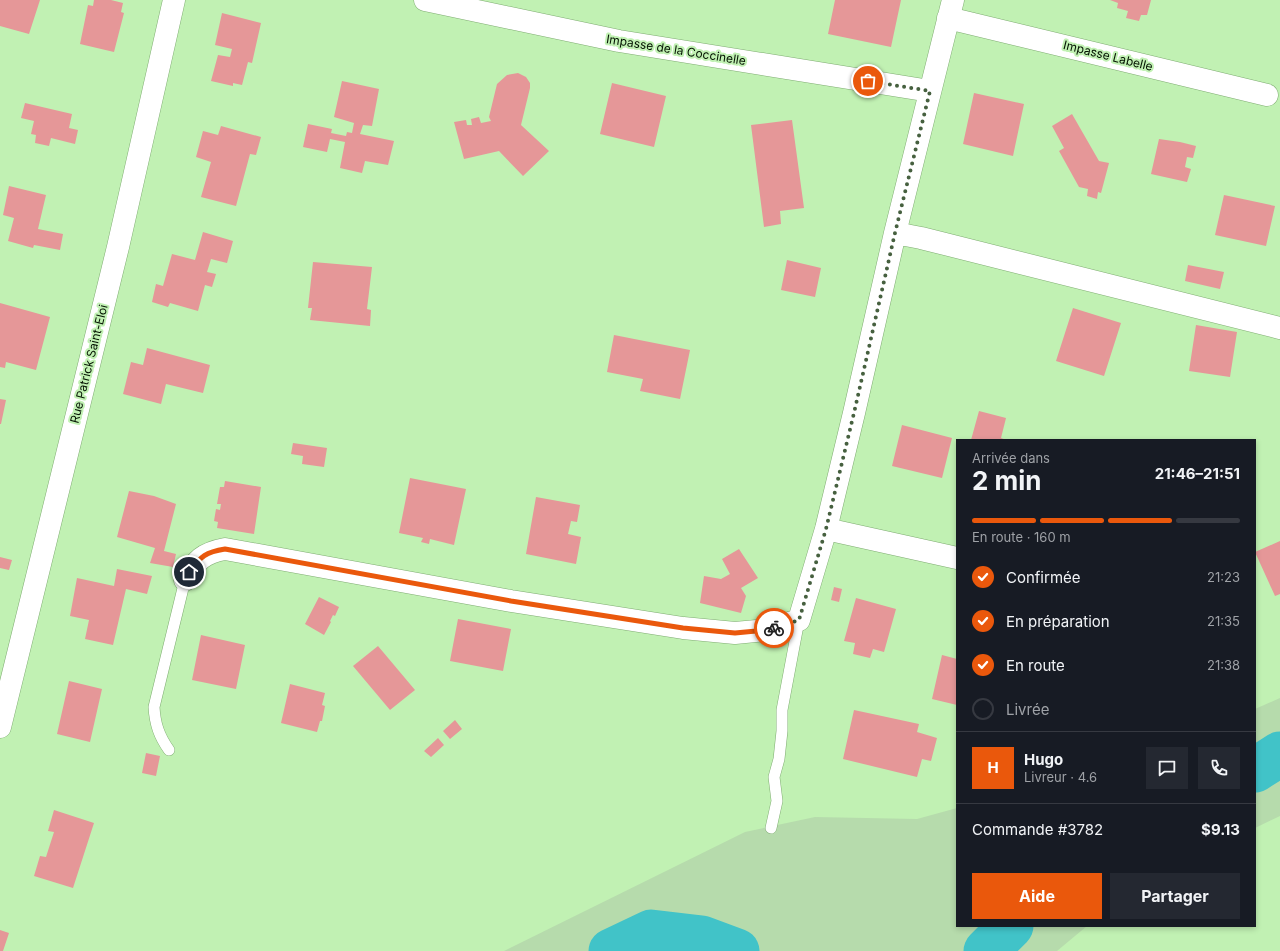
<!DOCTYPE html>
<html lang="fr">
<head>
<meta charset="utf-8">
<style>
	:root { --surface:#171b24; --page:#242831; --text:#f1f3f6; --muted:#9ea1a6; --line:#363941; --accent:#ea580c }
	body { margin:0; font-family:Inter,sans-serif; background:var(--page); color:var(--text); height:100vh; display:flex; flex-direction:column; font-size:15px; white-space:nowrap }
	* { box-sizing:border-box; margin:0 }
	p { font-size:13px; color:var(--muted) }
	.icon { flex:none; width:22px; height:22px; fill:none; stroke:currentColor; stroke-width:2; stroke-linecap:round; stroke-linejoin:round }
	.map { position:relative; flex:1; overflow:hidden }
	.details { position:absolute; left:956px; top:439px; width:300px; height:488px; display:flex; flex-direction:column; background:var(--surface); border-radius:0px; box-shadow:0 2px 6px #0003 }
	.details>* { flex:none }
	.pin { position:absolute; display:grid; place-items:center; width:34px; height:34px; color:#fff; margin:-17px; border:2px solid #fff; border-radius:50%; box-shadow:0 1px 4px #0007 }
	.courier { position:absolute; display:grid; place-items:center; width:40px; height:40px; margin:-20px; border:3px solid #ea580c; border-radius:50%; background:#fff; color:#222; box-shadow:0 1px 5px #0007 }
	.headline em { font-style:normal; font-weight:700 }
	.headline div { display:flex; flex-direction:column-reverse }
	.headline { display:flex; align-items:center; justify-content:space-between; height:68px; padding:0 16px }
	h1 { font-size:26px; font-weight:700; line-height:30px }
	.bar { display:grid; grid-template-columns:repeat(4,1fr); gap:6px 4px; align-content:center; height:48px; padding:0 16px }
	.bar i { height:5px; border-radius:3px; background:var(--line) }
	.bar .current { background:var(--accent) }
	.bar p { grid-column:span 4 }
	.line { display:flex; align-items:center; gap:10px; padding:0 16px; border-top:1px solid var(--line) }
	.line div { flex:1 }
	.round { display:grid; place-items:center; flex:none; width:42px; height:42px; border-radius:0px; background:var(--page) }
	ol { padding:0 16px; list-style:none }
	li { display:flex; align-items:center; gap:12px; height:44px }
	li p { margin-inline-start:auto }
	li .icon { padding:4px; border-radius:50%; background:var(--accent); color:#fff; stroke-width:4 }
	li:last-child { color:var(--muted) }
	li i { width:22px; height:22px; border:2px solid var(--line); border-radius:50% }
	.action { display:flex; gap:8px; margin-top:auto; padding:8px 16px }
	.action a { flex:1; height:46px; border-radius:0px; background:var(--accent); color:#fff; font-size:16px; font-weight:700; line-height:46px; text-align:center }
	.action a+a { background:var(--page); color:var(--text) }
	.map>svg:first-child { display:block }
	.green { fill:#b6dbac }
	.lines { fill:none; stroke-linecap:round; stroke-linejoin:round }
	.river { stroke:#41c3c8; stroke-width:45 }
	.building { fill:#e59798 }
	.lane-casing { stroke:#7fac72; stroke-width:12 }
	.street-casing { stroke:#7fac72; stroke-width:23 }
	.lane { stroke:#fff; stroke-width:11 }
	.street { stroke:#fff; stroke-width:22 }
	.done { stroke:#46603f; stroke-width:4; stroke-dasharray:0 7.2 }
	.route { stroke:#ea580c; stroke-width:5 }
	.labels { text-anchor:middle; stroke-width:4; stroke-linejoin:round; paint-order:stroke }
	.street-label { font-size:12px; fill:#031201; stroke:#c1f1b3 }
</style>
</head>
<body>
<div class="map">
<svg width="1280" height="951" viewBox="0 0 1280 951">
	<rect width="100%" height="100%" fill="#c1f1b3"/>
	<path class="green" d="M1280,698V816L1255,828V709Z
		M957,808V926H1087L1057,951H504L745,832L815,817L917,819Z"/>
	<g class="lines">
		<path class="river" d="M1255,770L1280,754
			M611,951L651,932L702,938L737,951
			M986,951L1011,926"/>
	</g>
	<path class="building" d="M0,0H40L29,34L0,26Z
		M94,0H111L123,3L121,12L124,13L114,52L80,44L88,5L93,6Z
		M835,0H901L891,47L828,34Z
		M1110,0H1151L1147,15H1141L1139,21L1126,18L1128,11L1117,8L1118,3Z
		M222,13L261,23L252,63L248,62L242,85L233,83V86L211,81L218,55L230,57L232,49L215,45Z
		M518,73L526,77L530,83V88L521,125L549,151L523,176L499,151L464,159L454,122L466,120L467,125H472L471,119L479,117L481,123L491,121L489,117L497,84L507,75Z
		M342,81L379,89L372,126L363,125L360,134L394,141L388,165L365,161L362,173L340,168L345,142L330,139L327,152L303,147L308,124L332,129L331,133L346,136L347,132L352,133L354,123L334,117Z
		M612,83L666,96L654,147L600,134Z
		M974,93L1024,104L1013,156L963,144Z
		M25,103L72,114L69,128L78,130L75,144L51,138L49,146L35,143L36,135L31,134L34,121L21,118Z
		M1072,114L1099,161L1109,163L1101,193L1098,192L1097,199L1087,196L1088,189L1079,187L1059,151L1064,148L1052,126Z
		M792,120L804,208L780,211L781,224L764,227L751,125Z
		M221,126L261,137L256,155L250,154L236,206L201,197L211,162L196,157L203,131L218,135Z
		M1159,139L1180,142L1196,146L1193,158L1187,157L1185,167L1191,169L1187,182L1151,174Z
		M9,186L46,195L38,229L63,234L60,250L34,245L33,248L8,241L14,218L3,215Z
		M1224,195L1275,206L1266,246L1215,235Z
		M203,232L233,241L227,263L211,259L207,272L216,274L212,287L205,285L198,311L170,303L168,307L152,302L156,284L163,286L172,254L195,260Z
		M787,260L821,268L815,297L781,290Z
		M313,262L372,267L367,309L371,310L370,326L310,320L312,308H308Z
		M1188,265L1224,272L1220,289L1185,281Z
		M0,303L50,317L36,370L6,362L5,368L0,367Z
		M1073,308L1121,323L1104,376L1056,361Z
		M1196,325L1237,332L1230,377L1189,371Z
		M614,335L690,350L680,399L640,391L643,379L607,372Z
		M147,348L210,365L203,393L166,384L161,404L123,394L131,362L143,365Z
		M0,399L6,400L1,424H0Z
		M979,411L1006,418L1001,438L1006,440H971Z
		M902,425L952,438L942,478L892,466Z
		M293,443L327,448L324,467L302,464L303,456L291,454Z
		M410,478L466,489L454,545L430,539L429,544L421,542L423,538L399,533Z
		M225,481L261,487L254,534L217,528L218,522L214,521L216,509L220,510L221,504H217L220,487H224Z
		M129,491L154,496L176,504L164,551L176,554L173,567L150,563L155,548L117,537Z
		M536,497L580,505L577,522L571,521L568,534L581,537L576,564L526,554Z
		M1280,541V594L1275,596L1255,552Z
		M739,549L758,578L741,588L746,596L741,613L700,603L704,576L721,579L730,574L722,559Z
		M0,557L12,560L9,570L0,568Z
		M117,569L152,576L147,594L126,589L113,645L85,639L89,620L70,616L77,578L114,586Z
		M834,587L842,589L839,602L831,600Z
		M319,597L339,607L335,616L333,615L330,621L331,622L324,635L305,624Z
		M856,598L896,609L884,652L873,649L870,658L853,654L855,643L844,641Z
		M458,619L511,629L503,671L450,661Z
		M201,635L245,645L236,689L192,680Z
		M378,646L415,690L390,710L353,666Z
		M942,655L957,659V705L932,699Z
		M69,681L102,689L90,742L57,734Z
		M290,684L325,693L322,705L325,706L322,721H320L317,732L281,723Z
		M854,710L919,724L917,732L937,738L931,761L922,759L917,777L843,759Z
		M455,720L462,729L450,739L443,731Z
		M438,738L444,745L431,757L424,751Z
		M146,753L160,756L156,776L142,773Z
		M54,810L94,823L73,888L34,876L40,856L46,857L54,832L48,831Z
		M0,930L9,933L3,951H0Z"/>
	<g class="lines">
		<defs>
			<path id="lane" d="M169,750C159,736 155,724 154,707L185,580
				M771,828L777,801L774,777L779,759L782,731V710L799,620"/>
			<path id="street" d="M425,0L619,41L930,91
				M948,18L1267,95
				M895,233L921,238L1280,328
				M826,529L957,558
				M185,580C196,560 203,553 225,549L511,601L683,628L735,633L767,630L799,620L826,529L854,413L895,233L953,0
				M0,727L118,247L174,0"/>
		</defs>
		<use href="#lane" class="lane-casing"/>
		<use href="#street" class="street-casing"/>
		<use href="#lane" class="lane"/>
		<use href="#street" class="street"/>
	</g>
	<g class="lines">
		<path class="done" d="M774,628L799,620L826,529L854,413L895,233L930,91L868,81"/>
		<path class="route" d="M189,572C201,556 206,552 225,549L511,601L683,628L735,633L767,630L774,628"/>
	</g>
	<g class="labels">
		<g class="street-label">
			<text transform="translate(676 50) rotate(9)" y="4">Impasse de la Coccinelle</text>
			<text transform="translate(1108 56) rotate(14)" y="4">Impasse Labelle</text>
			<text transform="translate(89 364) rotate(-76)" y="4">Rue Patrick Saint-Eloi</text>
		</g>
	</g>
</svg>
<div class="pin" style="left:868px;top:81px;background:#ea580c"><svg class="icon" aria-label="bag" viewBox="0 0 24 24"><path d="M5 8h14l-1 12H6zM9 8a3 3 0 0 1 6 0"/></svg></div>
<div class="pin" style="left:189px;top:572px;background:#1f2937"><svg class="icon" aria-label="home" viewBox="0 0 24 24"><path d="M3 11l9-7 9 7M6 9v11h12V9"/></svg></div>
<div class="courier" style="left:774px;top:628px"><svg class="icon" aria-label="bike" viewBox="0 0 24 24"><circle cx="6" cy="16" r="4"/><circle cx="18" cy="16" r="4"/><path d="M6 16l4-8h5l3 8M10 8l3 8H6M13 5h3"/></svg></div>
<section class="details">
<div class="headline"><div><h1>2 min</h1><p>Arrivée dans</p></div><em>21:46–21:51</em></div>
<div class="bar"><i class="current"></i><i class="current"></i><i class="current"></i><i></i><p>En route · 160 m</p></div>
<ol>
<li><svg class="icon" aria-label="check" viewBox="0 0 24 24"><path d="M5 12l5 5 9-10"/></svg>Confirmée<p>21:23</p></li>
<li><svg class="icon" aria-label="check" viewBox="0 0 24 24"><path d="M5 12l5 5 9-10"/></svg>En préparation<p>21:35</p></li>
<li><svg class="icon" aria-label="check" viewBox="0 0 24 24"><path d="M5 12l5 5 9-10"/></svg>En route<p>21:38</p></li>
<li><i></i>Livrée</li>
</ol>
<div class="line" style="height:72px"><b class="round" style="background:var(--accent);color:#fff">H</b><div><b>Hugo</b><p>Livreur · 4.6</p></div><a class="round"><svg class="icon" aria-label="chat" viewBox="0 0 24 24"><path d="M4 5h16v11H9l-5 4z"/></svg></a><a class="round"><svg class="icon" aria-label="phone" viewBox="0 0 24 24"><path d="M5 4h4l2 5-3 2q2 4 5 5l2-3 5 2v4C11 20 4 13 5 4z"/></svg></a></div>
<div class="line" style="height:52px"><div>Commande #3782</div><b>$9.13</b></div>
<div class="action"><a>Aide</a><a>Partager</a></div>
</section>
</div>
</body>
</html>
